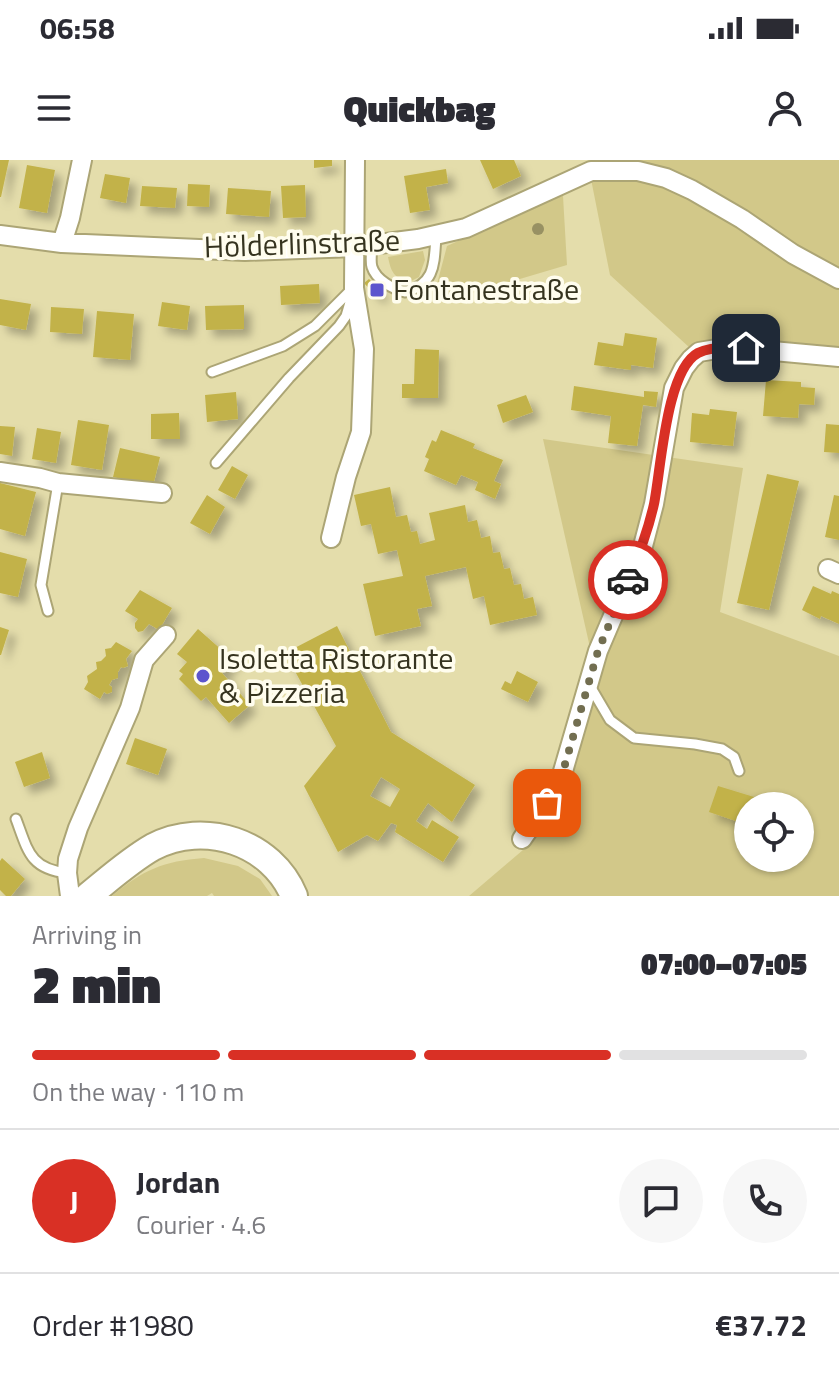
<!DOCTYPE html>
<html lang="en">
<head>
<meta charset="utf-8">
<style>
	:root { --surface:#fff; --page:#f7f7f7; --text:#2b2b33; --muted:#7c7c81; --line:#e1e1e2; --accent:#d93025 }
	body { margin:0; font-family:"Titillium Web",sans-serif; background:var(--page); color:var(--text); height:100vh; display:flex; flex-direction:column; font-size:30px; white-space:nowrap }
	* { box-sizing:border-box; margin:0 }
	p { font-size:26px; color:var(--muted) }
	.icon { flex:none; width:44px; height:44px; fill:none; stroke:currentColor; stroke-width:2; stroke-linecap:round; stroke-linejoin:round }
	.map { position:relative; height:736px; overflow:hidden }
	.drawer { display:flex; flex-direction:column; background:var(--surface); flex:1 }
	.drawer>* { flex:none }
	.fabs { position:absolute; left:734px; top:632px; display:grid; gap:16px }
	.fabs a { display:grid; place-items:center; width:80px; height:80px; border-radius:50%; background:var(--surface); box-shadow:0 2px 6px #0004; font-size:40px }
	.pin { position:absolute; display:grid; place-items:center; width:68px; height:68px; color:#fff; margin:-34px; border-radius:16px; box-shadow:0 4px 12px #0006 }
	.courier { position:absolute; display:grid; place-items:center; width:80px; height:80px; margin:-40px; border:6px solid #d93025; border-radius:50%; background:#fff; color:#222; box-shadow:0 2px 10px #0007 }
	.summary em { font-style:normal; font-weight:800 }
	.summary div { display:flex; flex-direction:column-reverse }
	.summary { display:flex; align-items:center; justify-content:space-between; height:136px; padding:0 32px }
	h1 { font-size:52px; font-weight:800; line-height:60px }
	.bar { display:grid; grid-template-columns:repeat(4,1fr); gap:12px 8px; align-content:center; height:96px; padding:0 32px }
	.bar i { height:10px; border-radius:6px; background:var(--line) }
	.bar .active { background:var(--accent) }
	.bar p { grid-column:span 4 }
	.line { display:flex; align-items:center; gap:20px; padding:0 32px; border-top:2px solid var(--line) }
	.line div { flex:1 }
	.round { display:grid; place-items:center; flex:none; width:84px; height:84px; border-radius:42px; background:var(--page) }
	.status { display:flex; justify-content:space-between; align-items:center; height:56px; padding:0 40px; background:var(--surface); direction:ltr }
	.status svg { height:22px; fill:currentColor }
	header { display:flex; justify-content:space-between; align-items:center; height:104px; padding:0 32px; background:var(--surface); font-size:36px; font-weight:800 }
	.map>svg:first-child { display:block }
	.green { fill:#d2c889; fill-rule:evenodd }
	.building { fill:#c2b249; fill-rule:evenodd; filter:url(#shadow) }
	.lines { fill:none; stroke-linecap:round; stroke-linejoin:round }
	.service-casing { stroke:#aca575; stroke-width:13 }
	.minor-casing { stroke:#aca575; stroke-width:22 }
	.secondary-casing { stroke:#aca575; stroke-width:30 }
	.service { stroke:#fff; stroke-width:9 }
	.minor { stroke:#fff; stroke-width:18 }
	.secondary { stroke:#fff; stroke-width:26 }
	.tree { fill:#989163 }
	.done { stroke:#726e50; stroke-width:8; stroke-dasharray:0 14.4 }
	.route { stroke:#d93025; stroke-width:10 }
	.poi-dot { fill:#5c55cd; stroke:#fffdee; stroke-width:3 }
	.labels { text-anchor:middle; stroke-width:7; stroke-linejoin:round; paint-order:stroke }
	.street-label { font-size:30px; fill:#35331f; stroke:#fffdee }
	.poi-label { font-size:30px; fill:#35331f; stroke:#fffdee; text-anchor:start }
</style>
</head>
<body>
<div class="status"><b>06:58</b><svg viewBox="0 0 49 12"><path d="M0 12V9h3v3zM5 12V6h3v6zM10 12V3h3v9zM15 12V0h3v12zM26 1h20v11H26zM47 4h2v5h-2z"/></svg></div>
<header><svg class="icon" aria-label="menu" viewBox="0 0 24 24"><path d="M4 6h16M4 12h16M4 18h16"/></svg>Quickbag<svg class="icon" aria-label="person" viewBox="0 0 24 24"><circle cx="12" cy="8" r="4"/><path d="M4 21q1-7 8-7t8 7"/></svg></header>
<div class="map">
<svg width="839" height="736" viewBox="0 0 839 736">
	<defs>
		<filter id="shadow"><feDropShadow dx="7" dy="7" stdDeviation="4" flood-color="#0004"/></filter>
	</defs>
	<rect width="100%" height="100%" fill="#e4ddab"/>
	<path class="green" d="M592,0H839V194L690,188L610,115L590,14L593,13Z
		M563,36L567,105L446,141L437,124L447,86L553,38Z
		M423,91L425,100L419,117L409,122C394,118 391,112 388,97Z
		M543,279L743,308L720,452L839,496V736H469L530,684L568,627L605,496L591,492ZM748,646H800V698H748Z
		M204,698L238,706L260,719L272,736H214L212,733L207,736H112C143,710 163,701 204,698Z"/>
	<path class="building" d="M0,0H9L1,37H0Z
		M314,0H332V6L314,8Z
		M480,0H514L521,16L493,29Z
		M27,5L55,10L47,53L19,48Z
		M446,9L448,23L426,27L430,50L410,53L404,16Z
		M105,14L130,18L126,43L100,38Z
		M188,24L210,25L209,47L187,46Z
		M305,25L306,57L283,58L281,26Z
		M142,26L177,28L175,48L140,46Z
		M228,28L271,31L269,57L226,54Z
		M369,119L382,133L377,137L364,123Z
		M319,124L320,143L281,145L280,126Z
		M0,139L31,144L26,170L0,165Z
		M162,142L190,146L187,170L158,166Z
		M244,145V169L206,170L205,146Z
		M51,147L84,149L82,174L50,172Z
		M97,151L134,154L130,200L93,197Z
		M625,173L657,178L653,208L631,205V210L594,205L598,182L623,186Z
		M415,189L439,190L438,238H402V224H414Z
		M766,220L801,222V227L815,228L814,245L799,244L798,258L763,256Z
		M574,226L644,237V231L658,232L656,247L643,245L637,286L608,283L611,256L571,250Z
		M236,232L238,259L207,262L205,235Z
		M526,235L533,252L503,263L497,245Z
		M710,249L737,252L733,286L690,282L692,253L709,255Z
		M179,253L180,279H151V254Z
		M78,260L109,265L102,310L71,305Z
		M826,264L839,265V293L824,292Z
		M0,266L15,267L12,296L0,294Z
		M37,268L61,272L56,303L32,299Z
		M441,270L475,284L473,288L503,300L494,321L501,324L495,339L475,330L478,322L461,315L456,325L424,311L429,299L425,297L432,280L436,282Z
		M120,288L160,297L153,326L113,317Z
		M232,306L248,315L235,339L218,330Z
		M767,314L799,321L769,450L737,443Z
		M0,323L36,332L25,376L0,369Z
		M390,327L396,357L407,355L411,372L417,371L420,384L435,380L429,353L465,345L468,362L477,360L481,378L490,376L493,393L500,392L504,409L510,408L514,425L521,424L524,439L533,437L537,455L490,465L484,436L473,439L466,407L425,416L432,446L417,449L421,466L375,476L363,424L403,416L397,390L378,394L371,364L361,366L354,335Z
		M207,335L225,347L210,374L190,363Z
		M834,335L839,336V380L825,377Z
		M0,392L27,399L18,437L0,433Z
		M813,426L831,434L832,431L839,434V464L821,456L820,459L802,450Z
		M140,430L172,448L159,470L149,464L143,471L138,472L135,468V463L138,459L125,451Z
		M337,466L391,572L475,625L452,662L428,643L416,661L427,669L432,660L459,677L443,702L395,672L397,665L391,663L378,681L367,675L338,692L304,626L336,586L285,493ZM381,617L400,629L390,647L370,636Z
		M0,467L9,470L1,495H0Z
		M198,469L233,500L222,513L250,545L229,563L206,537L201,541L179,519L183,514L179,511L187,502L177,494Z
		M116,482L132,491L126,499L128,506L123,508L121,507L118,512V518L112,520L109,525L112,527V532L107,534L104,532L100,539L84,529L88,522L87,516L97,509L96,502L101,501L106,496L105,489L111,488Z
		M517,511L538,522L528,542L501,529L505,521L511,524Z
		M135,578L167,589L158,615L126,604Z
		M42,592L50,618L24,627L15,602Z
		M718,626L754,637L751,646H748V655L745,664L709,652Z
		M2,698L25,719L11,736H6L0,730V701Z"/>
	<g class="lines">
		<defs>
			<path id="service" d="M372,85C372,91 370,101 372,107C376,120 393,129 405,132C436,124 434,103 436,76
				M212,212L283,186L315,166L351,130
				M216,303L289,218L339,166L346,156L351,139
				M48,451L41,425L58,323
				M590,526L610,560L634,578L695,584L722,589L734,597L739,611
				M16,659C28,691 30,709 67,713"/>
			<path id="minor" d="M0,75L62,83L245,91L355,87L418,79L466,68L591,11H638L666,18L692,30L742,59L793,94L839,119
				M62,83L70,58L82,0
				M0,312L40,318L58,323L162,333
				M331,378L346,317L361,272L364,189L354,128L355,0
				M828,409L839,414
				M522,679L559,625L598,491L643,386L654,344L674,228L684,208L691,199L699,192L729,187L839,197
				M70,736L67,713L68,699L78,668L130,548L144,500L166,475"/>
			<path id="secondary" d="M88,736C109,719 130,700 153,687C204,660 272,682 294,736"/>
		</defs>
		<use href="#service" class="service-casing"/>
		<use href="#minor" class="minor-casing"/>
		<use href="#secondary" class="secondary-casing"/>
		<use href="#service" class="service"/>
		<use href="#minor" class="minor"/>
		<use href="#secondary" class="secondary"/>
	</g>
	<circle class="tree" cx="538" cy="69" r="6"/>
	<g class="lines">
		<path class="done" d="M547,643L559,625L598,491L628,420"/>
		<path class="route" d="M628,420C639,395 648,371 654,344C661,310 666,210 698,193C711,186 732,187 746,188"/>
	</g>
	<g class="poi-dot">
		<rect x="369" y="122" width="16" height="16" rx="4"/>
		<circle cx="203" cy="516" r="8"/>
	</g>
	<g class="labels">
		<g class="street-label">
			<text transform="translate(302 84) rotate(-2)" y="10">Hölderlinstraße</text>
		</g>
		<g class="poi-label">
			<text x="393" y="140">Fontanestraße</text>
			<text x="219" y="509">Isoletta Ristorante<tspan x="219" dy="34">&amp; Pizzeria</tspan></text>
		</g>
	</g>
</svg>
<div class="fabs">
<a><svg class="icon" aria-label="locate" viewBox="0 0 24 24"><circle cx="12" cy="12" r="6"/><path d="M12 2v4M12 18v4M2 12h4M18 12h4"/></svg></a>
</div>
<div class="pin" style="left:547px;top:643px;background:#ea580c"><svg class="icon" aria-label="bag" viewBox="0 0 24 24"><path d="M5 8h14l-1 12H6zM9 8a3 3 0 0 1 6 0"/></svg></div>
<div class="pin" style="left:746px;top:188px;background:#1f2937"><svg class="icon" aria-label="home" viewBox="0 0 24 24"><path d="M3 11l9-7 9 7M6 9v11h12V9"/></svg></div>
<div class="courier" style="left:628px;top:420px"><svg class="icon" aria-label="car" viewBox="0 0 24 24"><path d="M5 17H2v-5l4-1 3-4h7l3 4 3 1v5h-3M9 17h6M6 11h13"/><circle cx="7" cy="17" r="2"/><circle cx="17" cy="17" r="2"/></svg></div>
</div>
<section class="drawer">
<div class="summary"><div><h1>2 min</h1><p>Arriving in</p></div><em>07:00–07:05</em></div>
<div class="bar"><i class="active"></i><i class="active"></i><i class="active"></i><i></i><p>On the way · 110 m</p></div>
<div class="line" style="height:144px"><b class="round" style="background:var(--accent);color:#fff">J</b><div><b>Jordan</b><p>Courier · 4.6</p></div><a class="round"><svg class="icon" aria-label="chat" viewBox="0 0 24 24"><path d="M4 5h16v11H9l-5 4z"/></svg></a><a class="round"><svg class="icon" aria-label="phone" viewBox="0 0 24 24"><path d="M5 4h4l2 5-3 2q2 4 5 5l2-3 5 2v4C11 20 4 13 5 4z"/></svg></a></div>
<div class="line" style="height:104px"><div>Order #1980</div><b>€37.72</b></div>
</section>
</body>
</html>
